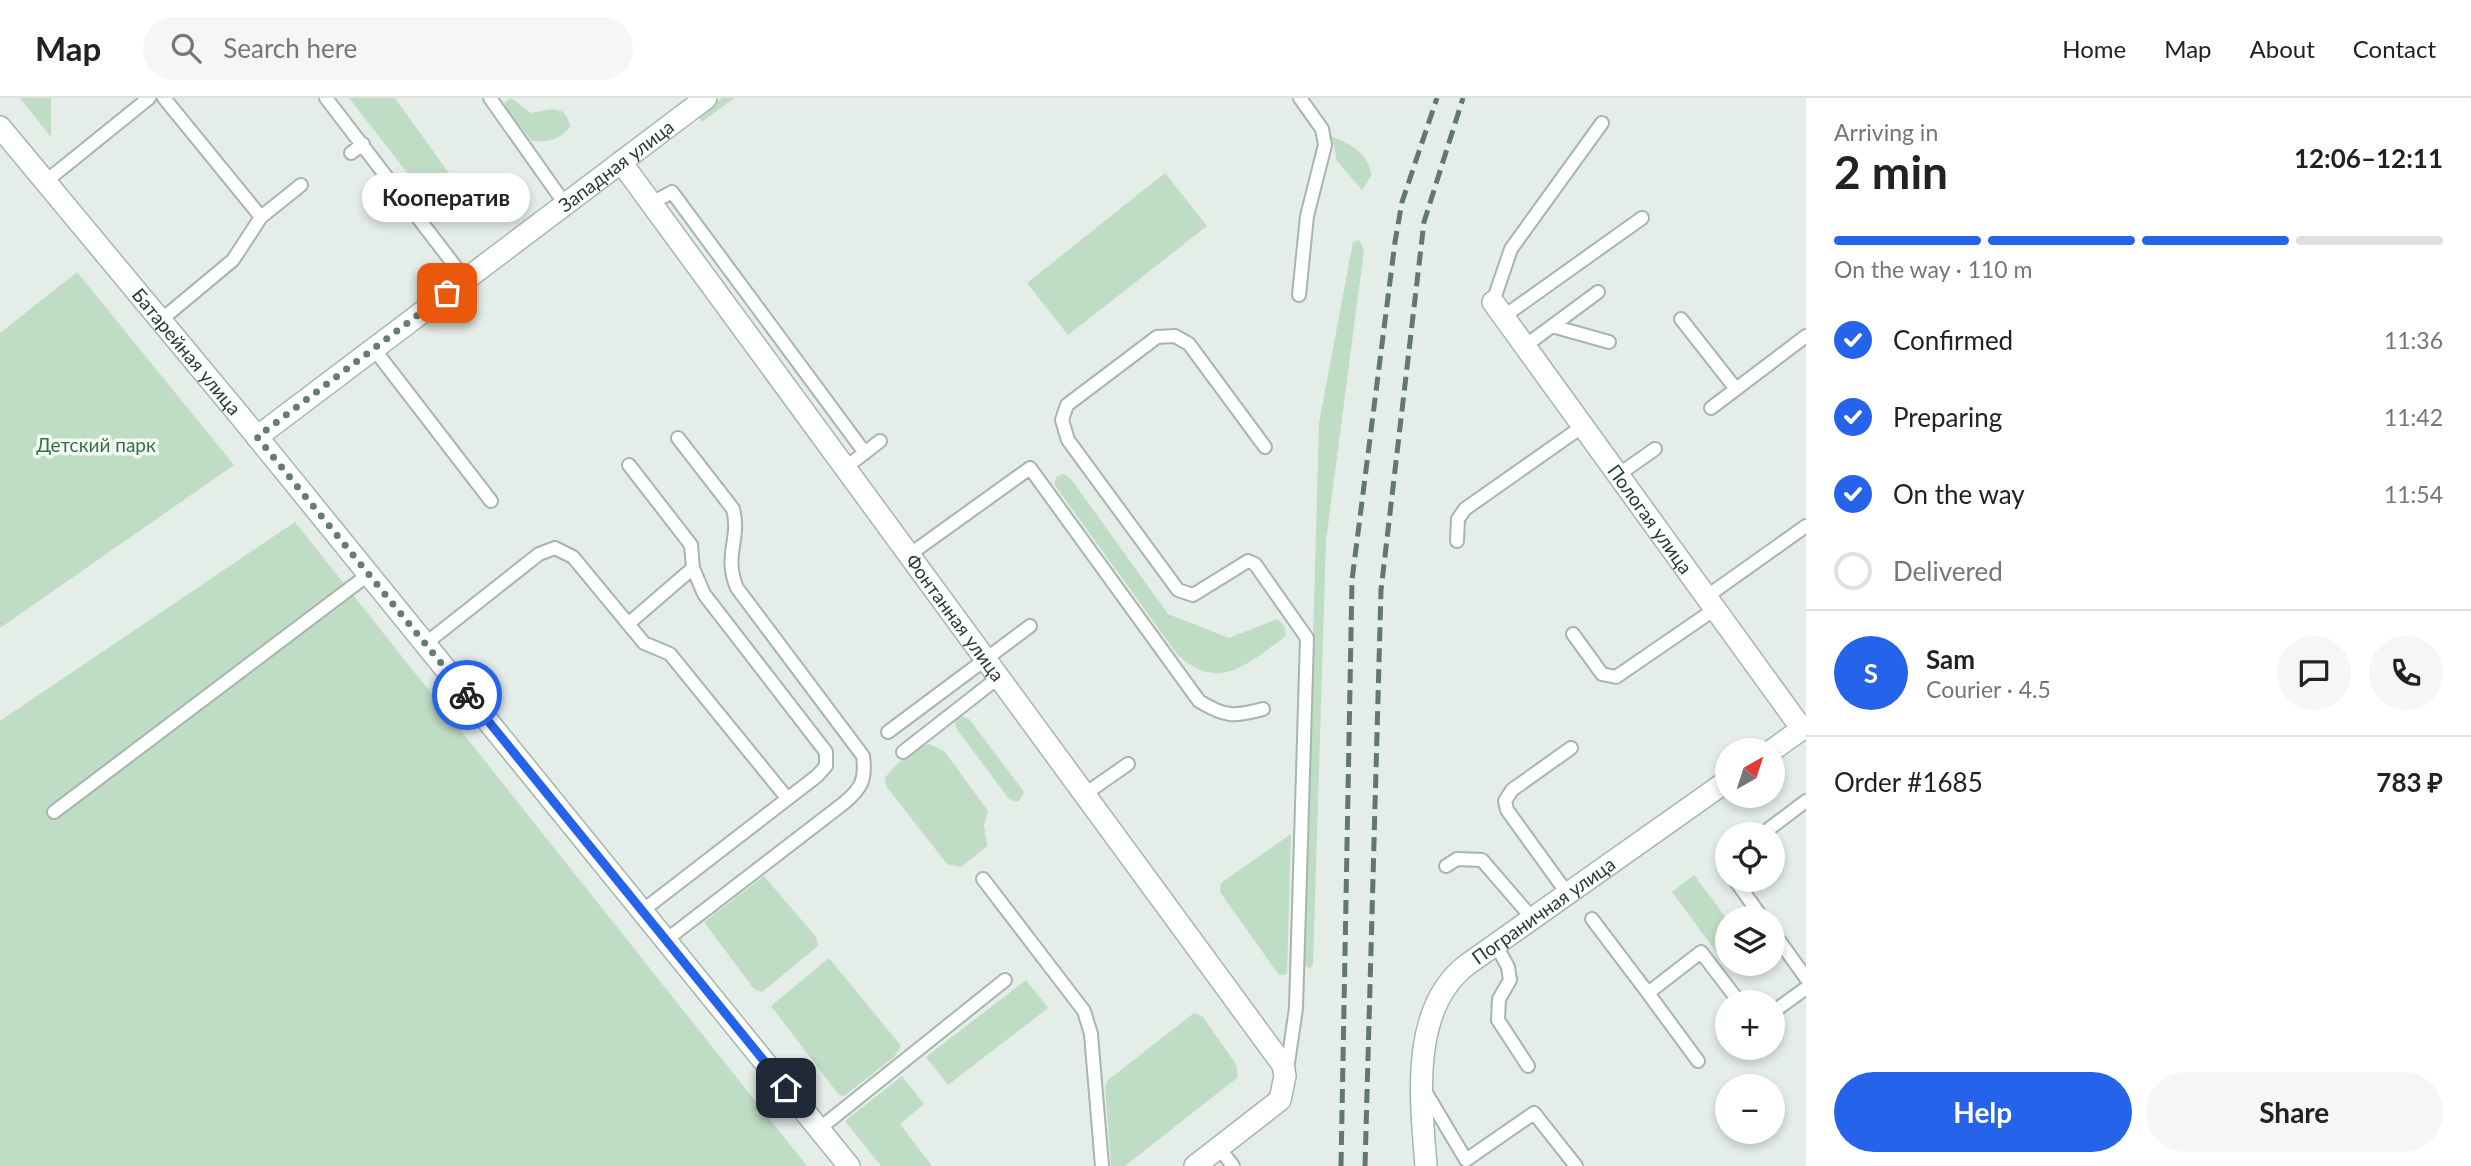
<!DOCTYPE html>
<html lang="en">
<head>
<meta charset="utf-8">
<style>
	:root { --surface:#fff; --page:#f6f6f6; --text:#222; --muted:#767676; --line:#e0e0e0; --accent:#2563eb }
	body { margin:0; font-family:Lato,sans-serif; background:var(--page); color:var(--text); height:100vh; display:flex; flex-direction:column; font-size:26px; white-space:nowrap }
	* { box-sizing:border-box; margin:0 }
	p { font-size:23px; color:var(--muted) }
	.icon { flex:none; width:38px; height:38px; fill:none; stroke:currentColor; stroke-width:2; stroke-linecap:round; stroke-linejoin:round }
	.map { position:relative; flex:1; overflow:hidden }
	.panel { display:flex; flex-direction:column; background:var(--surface); width:665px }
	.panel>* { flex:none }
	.needle { width:46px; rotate:39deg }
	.controls { position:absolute; left:1715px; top:640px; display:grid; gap:14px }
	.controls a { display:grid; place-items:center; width:70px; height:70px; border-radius:50%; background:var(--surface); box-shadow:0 4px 10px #0003; font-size:35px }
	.pin { position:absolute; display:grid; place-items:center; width:60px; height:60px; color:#fff; margin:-30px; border-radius:14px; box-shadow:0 4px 10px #0006 }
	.courier { position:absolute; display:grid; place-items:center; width:70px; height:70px; margin:-35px; border:5px solid #2563eb; border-radius:50%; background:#fff; color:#222; box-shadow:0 2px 9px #0007 }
	.bubble { position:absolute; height:49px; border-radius:24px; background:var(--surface); box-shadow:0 4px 10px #0003; font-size:23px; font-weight:700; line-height:49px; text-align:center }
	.headline em { font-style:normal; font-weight:700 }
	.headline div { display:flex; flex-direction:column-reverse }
	.headline { display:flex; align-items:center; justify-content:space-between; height:119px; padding:0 28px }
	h1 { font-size:46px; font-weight:700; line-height:52px }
	.bar { display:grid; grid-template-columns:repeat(4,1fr); gap:10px 7px; align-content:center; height:84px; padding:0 28px }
	.bar i { height:9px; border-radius:5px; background:var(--line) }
	.bar .on { background:var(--accent) }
	.bar p { grid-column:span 4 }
	.line { display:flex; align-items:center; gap:18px; padding:0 28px; border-top:2px solid var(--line) }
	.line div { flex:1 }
	.round { display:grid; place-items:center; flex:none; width:74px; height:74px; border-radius:37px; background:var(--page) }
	ol { padding:0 28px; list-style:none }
	li { display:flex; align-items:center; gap:21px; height:77px }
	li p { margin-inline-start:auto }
	li .icon { padding:7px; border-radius:50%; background:var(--accent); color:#fff; stroke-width:4 }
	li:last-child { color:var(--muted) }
	li i { width:38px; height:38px; border:4px solid var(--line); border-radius:50% }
	.cta { display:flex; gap:14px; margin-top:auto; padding:14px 28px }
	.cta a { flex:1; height:80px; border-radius:42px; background:var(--accent); color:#fff; font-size:28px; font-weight:700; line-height:80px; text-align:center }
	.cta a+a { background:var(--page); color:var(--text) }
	header { display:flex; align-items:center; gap:42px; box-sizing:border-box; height:98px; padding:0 35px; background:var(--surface); border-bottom:2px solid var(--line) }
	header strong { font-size:33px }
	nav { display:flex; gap:38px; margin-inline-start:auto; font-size:24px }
	.search { width:490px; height:63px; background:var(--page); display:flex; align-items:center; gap:18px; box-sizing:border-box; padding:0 24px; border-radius:38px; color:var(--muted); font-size:26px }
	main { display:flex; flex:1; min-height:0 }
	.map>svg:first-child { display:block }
	.green { fill:#bfdcc4 }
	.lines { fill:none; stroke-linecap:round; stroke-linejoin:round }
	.lane-casing { stroke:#a7b5ae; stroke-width:16 }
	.street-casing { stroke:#a7b5ae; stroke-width:24 }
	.secondary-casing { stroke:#a3b7ae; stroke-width:24 }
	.lane { stroke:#fff; stroke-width:12 }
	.street { stroke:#fff; stroke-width:21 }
	.secondary { stroke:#fff; stroke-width:21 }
	.rail { stroke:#60786f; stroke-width:5; stroke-dasharray:14 7; stroke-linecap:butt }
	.done { stroke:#687b73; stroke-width:7; stroke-dasharray:0 12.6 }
	.route { stroke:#2563eb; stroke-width:9 }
	.labels { text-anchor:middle; stroke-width:7; stroke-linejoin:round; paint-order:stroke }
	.street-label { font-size:19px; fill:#253d34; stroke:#f5f9f6 }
	.park-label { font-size:19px; fill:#327143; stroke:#f5f9f6 }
</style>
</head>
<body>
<header>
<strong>Map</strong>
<div class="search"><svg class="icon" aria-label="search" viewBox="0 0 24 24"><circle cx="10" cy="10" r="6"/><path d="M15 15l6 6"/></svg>Search here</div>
<nav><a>Home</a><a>Map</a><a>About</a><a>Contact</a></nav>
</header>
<main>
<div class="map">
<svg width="1806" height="1068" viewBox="0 0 1806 1068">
	<rect width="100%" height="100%" fill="#e4ede8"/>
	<path class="green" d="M20,0H51V39Z
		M349,0H395L453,81L477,90L481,98C476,115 458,125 441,118Z
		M511,0L531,15C545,14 564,2 570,28C562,41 547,45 532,43L505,10V4Z
		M722,0H734L702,24L698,18Z
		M1332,39C1351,45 1370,57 1371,78L1362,92L1337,63Z
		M1165,75L1207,128L1068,237L1027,185Z
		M1359,142L1364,152L1326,443L1313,867L1309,870L1304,866L1319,325L1353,144Z
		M77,174L234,367L0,530V235Z
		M1064,376L1071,381L1168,516L1229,540L1277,521L1285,529L1286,538C1248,565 1219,596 1177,556L1054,386L1057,378Z
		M295,424L807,1068H0V623Z
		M961,618L969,621L1021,690L1024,695L1018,704L1009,701L956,630L955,622Z
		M929,646L945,654L988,713L984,727L987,748L961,769L947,766L886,688L885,680C895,666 913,651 929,646Z
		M1291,736L1287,875L1285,877H1279L1220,794L1221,785Z
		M1694,777L1727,821L1726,867L1672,794Z
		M764,778L816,839L818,848L762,894L754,891L704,824Z
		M829,860L901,948L894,959L844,998L839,997L771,908Z
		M1026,882L1048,910L948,987L926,959Z
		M1194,915L1202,918L1236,966L1238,979L1125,1068H1111L1105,989L1108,982Z
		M902,978L924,1006L900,1026L932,1068H881L845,1023Z"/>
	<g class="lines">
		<defs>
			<path id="lane" d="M164,0L261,119
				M326,0L465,181
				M490,0L565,106
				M351,55L363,46
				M45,84L149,0
				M652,105L672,94L865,355
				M1299,197L1307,118L1325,47L1322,31L1300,0
				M1493,204L1511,151L1602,25
				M1503,219L1642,120
				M1681,221L1736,291
				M161,222L233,162L261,119L301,87
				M1552,228L1609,244
				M1525,248L1598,194
				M374,251L491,403
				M1711,310L1806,238
				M1265,349L1189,246L1175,238L1157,239L1067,307L1062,322L1068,342L1178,492L1193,497L1248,463L1255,466L1307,540L1296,910L1287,972
				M629,367L691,447L693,470L704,496L826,654V668L817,678L642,813
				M845,370L880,343
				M1618,377L1655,351
				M1457,443L1458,421L1465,411L1583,328
				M909,457L1030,370L1199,603C1225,619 1234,619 1263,611
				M1706,499L1806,428
				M628,526L693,470
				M1573,536L1602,576L1616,579L1715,511
				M425,546L539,456L555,450L573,459L644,545L670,556L787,700
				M888,634L1030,528
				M903,654L999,579
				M1085,696L1128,666
				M54,714L369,476
				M1761,737L1806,703
				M1446,768L1457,761L1482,762L1532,820
				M983,781L1084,913L1091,936L1102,1068
				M1735,782L1763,821
				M1567,795L1507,712L1505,703L1512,692L1571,650
				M1592,821L1648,895L1701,854L1740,905
				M1773,834L1806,880
				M666,842L844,705C862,690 866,681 863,658L737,490C723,457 741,441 733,411L678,340
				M1496,847L1508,869L1510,882L1499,901L1498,922L1528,968
				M1648,895L1698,963
				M1773,914L1806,890
				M1425,993L1466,1062L1534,1015L1576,1068
				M819,1031L1005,882
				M1219,1050L1233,1068"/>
			<g id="street">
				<path id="s1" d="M621,64L1283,967L1285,978L1280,1002L1195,1068"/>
				<path id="s2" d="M1493,204L1802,631"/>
			</g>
			<g id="secondary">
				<path id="s3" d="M0,29L241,319L849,1068"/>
				<path id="s4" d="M257,339L706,0"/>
				<path d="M1771,653L1806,628"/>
				<path id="s5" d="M1426,1068C1421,1003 1409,910 1468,866L1727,683"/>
			</g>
		</defs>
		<use href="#lane" class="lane-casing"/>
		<use href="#street" class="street-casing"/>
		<use href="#secondary" class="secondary-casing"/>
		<use href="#lane" class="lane"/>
		<use href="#street" class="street"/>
		<use href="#secondary" class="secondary"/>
		<path class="rail" d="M1341,1068L1352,482L1395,144L1402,104L1437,0
			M1365,1068L1381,492L1424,124L1463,0"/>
	</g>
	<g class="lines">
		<path class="done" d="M447,195L257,339L467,597"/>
		<path class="route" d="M467,597L786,990"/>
	</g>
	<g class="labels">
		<g class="street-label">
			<text dy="7" stroke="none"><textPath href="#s4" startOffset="450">Западная улица</textPath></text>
			<text dy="7" stroke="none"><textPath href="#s3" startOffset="292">Батарейная улица</textPath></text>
			<text dy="7" stroke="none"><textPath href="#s2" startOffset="268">Пологая улица</textPath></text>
			<text dy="7" stroke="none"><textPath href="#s1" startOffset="565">Фонтанная улица</textPath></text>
			<text dy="7" stroke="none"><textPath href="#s5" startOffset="308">Пограничная улица</textPath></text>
		</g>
		<g class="park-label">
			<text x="96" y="354">Детский парк</text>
		</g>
	</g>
</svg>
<div class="controls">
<a><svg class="needle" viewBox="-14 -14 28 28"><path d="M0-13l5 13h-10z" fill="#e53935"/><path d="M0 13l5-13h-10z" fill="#767676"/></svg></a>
<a><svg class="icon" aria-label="locate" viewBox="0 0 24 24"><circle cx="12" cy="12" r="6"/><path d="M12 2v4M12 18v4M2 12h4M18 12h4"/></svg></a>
<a><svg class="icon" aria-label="layers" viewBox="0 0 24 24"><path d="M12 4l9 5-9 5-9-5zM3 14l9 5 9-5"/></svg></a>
<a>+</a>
<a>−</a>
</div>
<div class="pin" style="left:447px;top:195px;background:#ea580c"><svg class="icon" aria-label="bag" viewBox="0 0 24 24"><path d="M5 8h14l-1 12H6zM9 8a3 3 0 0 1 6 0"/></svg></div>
<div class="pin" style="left:786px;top:990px;background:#1f2937"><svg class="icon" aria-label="home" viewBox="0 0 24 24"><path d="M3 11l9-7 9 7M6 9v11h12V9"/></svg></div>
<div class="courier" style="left:467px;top:597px"><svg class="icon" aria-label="bike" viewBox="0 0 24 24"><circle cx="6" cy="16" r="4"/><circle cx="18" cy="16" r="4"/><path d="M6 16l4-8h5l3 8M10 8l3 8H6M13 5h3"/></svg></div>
<div class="bubble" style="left:362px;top:75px;width:168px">Кооператив</div>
</div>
<section class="panel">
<div class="headline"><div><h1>2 min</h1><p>Arriving in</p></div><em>12:06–12:11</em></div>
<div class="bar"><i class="on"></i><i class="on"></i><i class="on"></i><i></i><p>On the way · 110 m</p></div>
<ol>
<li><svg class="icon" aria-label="check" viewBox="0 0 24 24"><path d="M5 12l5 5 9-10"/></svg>Confirmed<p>11:36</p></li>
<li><svg class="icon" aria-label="check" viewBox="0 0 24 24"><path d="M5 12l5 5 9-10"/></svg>Preparing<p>11:42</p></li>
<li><svg class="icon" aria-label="check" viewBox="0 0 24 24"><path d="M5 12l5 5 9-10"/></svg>On the way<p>11:54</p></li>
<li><i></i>Delivered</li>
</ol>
<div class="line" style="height:126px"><b class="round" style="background:var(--accent);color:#fff">S</b><div><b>Sam</b><p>Courier · 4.5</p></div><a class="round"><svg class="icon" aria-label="chat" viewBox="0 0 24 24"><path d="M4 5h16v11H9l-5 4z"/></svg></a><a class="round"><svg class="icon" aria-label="phone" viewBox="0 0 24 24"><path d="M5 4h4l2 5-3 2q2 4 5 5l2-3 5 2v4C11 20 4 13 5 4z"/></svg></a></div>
<div class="line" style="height:91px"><div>Order #1685</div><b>783 ₽</b></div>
<div class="cta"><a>Help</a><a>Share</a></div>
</section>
</main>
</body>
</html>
